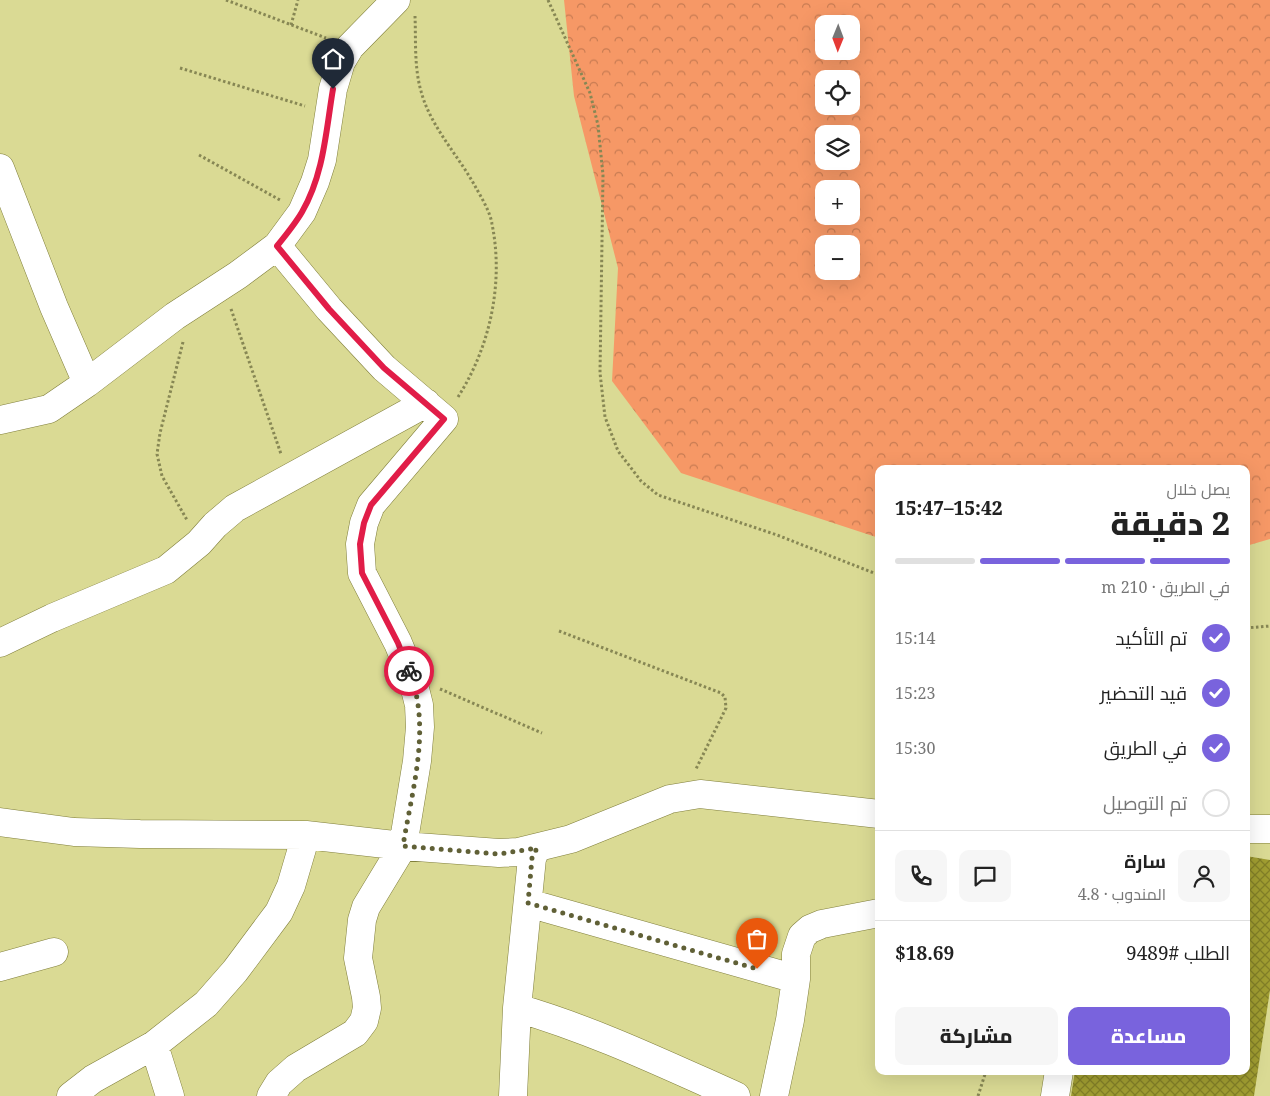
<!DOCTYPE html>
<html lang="ar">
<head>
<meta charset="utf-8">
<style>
	:root { --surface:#fff; --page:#f6f6f6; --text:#222; --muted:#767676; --line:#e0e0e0; --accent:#7963dd }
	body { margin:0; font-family:"Noto Serif",Cairo,serif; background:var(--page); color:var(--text); direction:rtl; height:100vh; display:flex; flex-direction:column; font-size:19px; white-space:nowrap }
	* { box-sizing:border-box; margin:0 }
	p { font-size:16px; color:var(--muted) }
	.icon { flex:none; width:28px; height:28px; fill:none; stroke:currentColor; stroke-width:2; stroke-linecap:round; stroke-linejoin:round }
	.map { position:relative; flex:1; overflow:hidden; direction:ltr }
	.drawer { position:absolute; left:875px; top:465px; width:375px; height:610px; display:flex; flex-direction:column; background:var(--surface); border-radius:10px; box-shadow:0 5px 20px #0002; direction:rtl }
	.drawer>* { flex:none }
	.needle { width:32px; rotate:181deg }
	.buttons { position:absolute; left:815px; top:15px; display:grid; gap:10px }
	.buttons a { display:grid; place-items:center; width:45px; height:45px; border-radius:10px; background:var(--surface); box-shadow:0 5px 20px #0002; font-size:25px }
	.pin { position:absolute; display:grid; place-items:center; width:42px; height:42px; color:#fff; margin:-51px -21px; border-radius:50% 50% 50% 0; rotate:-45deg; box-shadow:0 0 5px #0007 }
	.pin .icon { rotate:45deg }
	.courier { position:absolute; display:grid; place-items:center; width:50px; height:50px; margin:-25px; border:4px solid #e11d48; border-radius:50%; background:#fff; color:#222; box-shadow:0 1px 6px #0007 }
	.head em { font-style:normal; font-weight:800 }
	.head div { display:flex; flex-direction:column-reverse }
	.head { display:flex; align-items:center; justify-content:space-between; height:85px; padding:0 20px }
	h1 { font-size:32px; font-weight:800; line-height:38px }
	.bar { display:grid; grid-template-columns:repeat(4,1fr); gap:8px 5px; align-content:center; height:60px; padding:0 20px }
	.bar i { height:6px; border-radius:4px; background:var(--line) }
	.bar .active { background:var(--accent) }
	.bar p { grid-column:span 4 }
	.line { display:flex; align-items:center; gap:12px; padding:0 20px; border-top:1px solid var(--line) }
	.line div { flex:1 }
	.round { display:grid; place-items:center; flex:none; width:52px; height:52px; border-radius:10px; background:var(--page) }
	ol { padding:0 20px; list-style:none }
	li { display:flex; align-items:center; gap:15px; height:55px }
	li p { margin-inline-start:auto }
	li .icon { padding:5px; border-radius:50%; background:var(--accent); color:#fff; stroke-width:4 }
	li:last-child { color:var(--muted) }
	li i { width:28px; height:28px; border:2px solid var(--line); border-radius:50% }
	.action { display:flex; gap:10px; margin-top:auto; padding:10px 20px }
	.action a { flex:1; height:58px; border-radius:10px; background:var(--accent); color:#fff; font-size:20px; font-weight:800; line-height:58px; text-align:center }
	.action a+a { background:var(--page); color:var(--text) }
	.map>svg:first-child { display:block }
	.forest { fill:url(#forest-crowns); fill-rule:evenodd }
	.building { fill:url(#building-cross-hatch) }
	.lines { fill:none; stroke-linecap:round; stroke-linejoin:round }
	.minor-casing { stroke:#807f3b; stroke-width:29 }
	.path { stroke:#878754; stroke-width:3; stroke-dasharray:2.5 2.5; stroke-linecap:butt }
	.minor { stroke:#fff; stroke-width:28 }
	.done { stroke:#606036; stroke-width:5; stroke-dasharray:0 9 }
	.route { stroke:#e11d48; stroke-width:6 }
</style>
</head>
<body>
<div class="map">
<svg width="1270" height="1096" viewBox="0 0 1270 1096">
	<defs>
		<pattern id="forest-crowns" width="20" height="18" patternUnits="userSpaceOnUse" patternTransform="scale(1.25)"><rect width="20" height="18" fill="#f69866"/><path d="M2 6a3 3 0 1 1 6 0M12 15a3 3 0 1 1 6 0" fill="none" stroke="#c77b52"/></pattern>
		<pattern id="building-cross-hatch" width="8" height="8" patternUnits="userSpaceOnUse" patternTransform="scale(1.25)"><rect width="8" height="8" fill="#a09d31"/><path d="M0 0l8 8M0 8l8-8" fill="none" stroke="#827f27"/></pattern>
	</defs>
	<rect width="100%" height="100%" fill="#dada94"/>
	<path class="forest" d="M564,0H1270V539L1246,546V469H879V538L681,473L612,381L618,268L574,96ZM824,24H851V51H824ZM824,79H851V106H824ZM824,134H851V161H824ZM824,189H851V216H824ZM824,244H851V271H824Z"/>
	<path class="building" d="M1246,856L1270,860V990L1254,1096H1071L1075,1071H1246Z"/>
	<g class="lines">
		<defs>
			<path id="minor" d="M0,168L54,307L87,383
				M0,420L49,409L87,383L175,316L238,275L277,246L302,212L315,182L322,160L333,89L341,62L350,47L396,0
				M0,643L52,618L166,570L199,543L215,525L235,508L426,403
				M0,822L74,832L140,834L306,835
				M1246,829H1270
				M528,903L796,979
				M0,967L54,952
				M517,1008C593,1030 664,1064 736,1096
				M154,1045L170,1096
				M71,1096L93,1079L154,1045L206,1004L235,971L279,912L291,886L306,835L403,846L417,761L420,727L419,705L412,677L398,643L362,573L360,544L364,523L371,505L444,419L384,368L329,309L277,246
				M271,1096L279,1083L296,1068L355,1033L364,1021L367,1008L366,997L358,958L362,920L366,907L403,846L499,853L518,852L571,839L670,799L700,794L879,814
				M513,1096L517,1008L532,858L537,848
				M774,1096L790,1020L796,979V954L802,936L810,929L822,924L879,913
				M1055,1096L1059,1071"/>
		</defs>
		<use href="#minor" class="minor-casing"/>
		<path class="path" d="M226,0L326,38
			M548,0L590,93L598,125L603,175L600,373L605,417L618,451L641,481L658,495L777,535L879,575
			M415,16C416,40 414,67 421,91C430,126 458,155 475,186C481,197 490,211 492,224C504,283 490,347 458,397
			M291,25L298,0
			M180,68L305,106
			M199,155L280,200
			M231,309L281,454
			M183,342L160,433L157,454L162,476L187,520
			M1246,628L1270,626
			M559,631L721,693L725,697L726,708L696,769
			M440,689L542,733
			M978,1096L986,1071"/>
		<use href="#minor" class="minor"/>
	</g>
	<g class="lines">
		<path class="done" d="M409,671C432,727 412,789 403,846L499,854L537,848L532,858L528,903L757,969"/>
		<path class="route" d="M333,89C326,130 324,174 302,212C295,224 286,235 277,246L329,309L384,368L444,419L371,505L364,523L360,544L362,573L398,643L409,671"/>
	</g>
</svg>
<div class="buttons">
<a><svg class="needle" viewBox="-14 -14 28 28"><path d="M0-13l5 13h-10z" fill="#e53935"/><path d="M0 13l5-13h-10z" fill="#767676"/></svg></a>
<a><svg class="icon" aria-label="locate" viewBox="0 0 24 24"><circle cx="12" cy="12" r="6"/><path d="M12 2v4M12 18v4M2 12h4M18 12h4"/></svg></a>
<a><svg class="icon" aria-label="layers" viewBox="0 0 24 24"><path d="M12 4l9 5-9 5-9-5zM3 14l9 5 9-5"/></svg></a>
<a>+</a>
<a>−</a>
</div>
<div class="pin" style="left:757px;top:969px;background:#ea580c"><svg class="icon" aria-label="bag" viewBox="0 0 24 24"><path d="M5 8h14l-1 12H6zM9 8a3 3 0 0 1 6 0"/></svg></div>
<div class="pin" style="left:333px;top:89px;background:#1f2937"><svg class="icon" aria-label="home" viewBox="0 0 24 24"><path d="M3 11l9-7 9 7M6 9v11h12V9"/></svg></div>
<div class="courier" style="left:409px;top:671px"><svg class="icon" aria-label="bike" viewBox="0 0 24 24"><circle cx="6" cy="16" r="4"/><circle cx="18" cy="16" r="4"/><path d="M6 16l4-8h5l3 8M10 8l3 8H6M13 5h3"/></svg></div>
<section class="drawer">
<div class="head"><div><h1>2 دقيقة</h1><p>يصل خلال</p></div><em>15:42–15:47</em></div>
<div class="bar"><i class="active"></i><i class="active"></i><i class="active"></i><i></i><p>في الطريق · 210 m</p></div>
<ol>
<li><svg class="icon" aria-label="check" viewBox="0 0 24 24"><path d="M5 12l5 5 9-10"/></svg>تم التأكيد<p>15:14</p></li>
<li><svg class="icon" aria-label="check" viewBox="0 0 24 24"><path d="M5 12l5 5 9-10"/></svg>قيد التحضير<p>15:23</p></li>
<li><svg class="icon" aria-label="check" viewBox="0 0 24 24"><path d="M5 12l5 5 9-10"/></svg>في الطريق<p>15:30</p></li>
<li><i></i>تم التوصيل</li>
</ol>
<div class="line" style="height:90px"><a class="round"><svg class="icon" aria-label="person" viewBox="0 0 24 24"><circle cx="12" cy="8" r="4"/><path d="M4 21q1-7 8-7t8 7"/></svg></a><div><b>سارة</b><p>المندوب · 4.8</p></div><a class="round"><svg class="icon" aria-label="chat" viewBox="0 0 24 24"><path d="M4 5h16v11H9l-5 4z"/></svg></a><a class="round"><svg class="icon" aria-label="phone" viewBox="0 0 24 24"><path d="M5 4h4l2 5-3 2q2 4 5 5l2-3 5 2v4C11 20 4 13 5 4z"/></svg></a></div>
<div class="line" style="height:65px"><div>الطلب #9489</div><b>$18.69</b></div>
<div class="action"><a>مساعدة</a><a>مشاركة</a></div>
</section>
</div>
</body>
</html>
